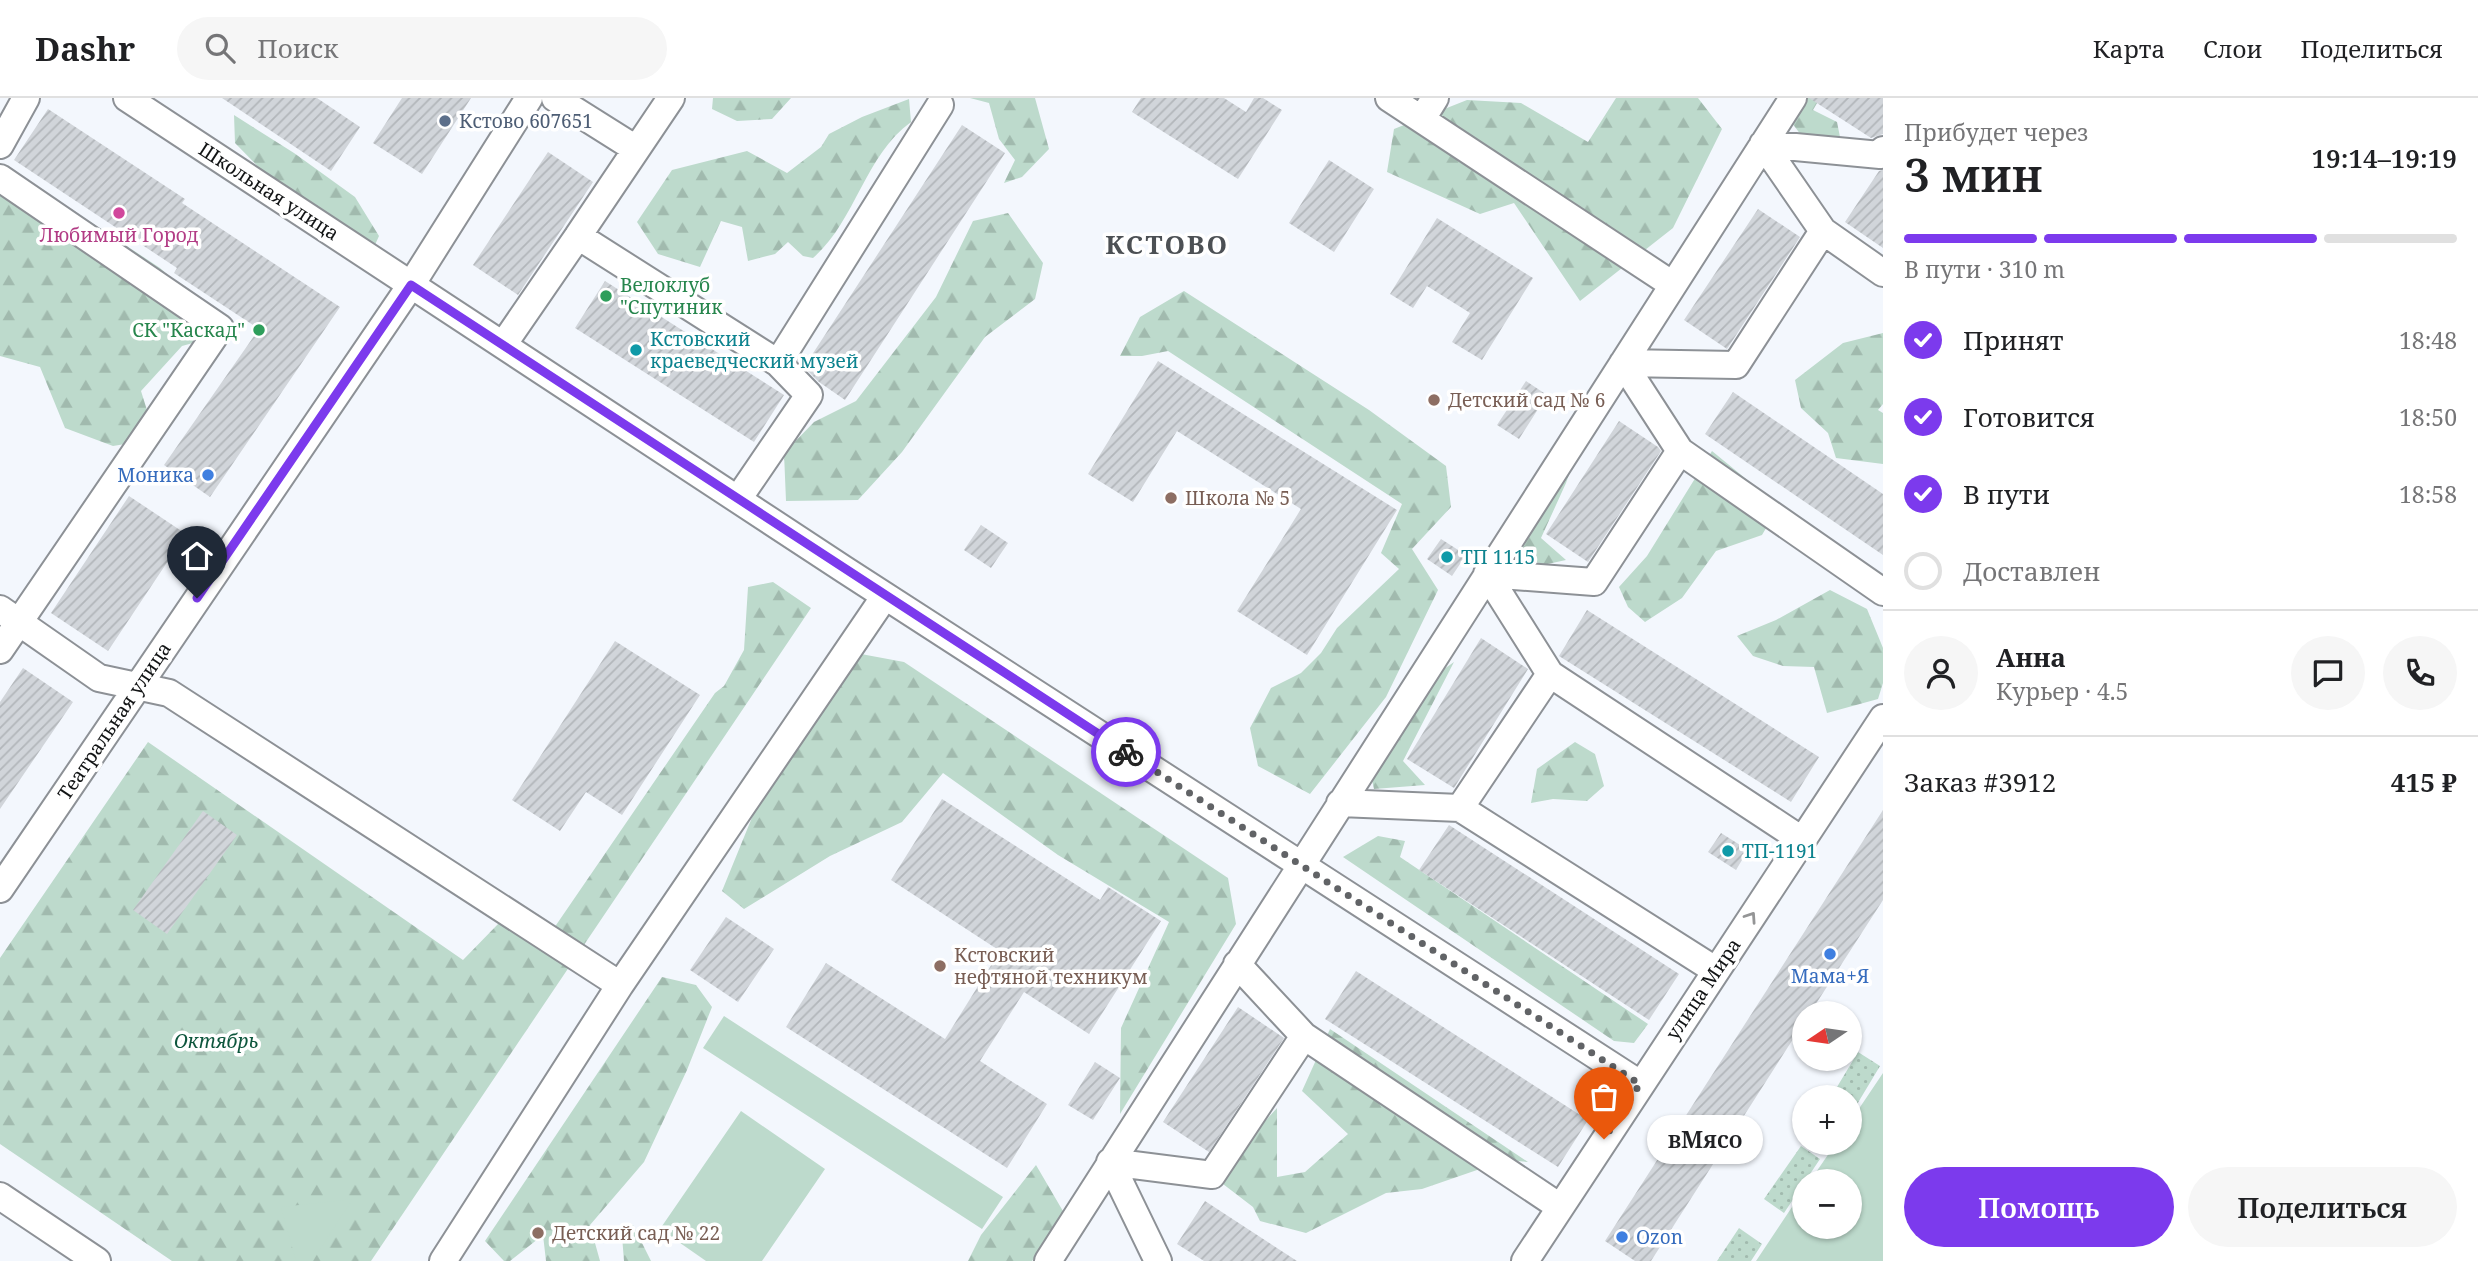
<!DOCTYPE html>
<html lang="ru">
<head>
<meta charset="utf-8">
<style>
	:root { --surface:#fff; --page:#f6f6f6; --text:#202124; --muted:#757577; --line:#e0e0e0; --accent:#7c3aed }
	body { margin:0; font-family:"Noto Serif",serif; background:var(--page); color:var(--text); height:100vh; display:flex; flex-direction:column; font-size:26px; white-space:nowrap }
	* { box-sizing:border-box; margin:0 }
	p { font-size:23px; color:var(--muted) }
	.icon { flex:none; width:38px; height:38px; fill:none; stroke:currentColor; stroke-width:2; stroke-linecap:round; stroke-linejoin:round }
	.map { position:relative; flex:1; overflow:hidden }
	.side { display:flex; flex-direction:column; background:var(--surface); width:595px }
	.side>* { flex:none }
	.needle { width:46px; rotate:257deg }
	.tools { position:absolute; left:1792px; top:903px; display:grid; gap:14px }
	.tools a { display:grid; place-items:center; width:70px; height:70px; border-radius:50%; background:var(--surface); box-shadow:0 2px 5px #0004; font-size:35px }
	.pin { position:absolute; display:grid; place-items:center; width:60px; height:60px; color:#fff; margin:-72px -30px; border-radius:50% 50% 50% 0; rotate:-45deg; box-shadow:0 0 7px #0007 }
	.pin .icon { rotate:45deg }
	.courier { position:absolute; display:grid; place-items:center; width:70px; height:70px; margin:-35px; border:5px solid #7c3aed; border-radius:50%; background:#fff; color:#222; box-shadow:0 2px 9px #0007 }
	.bubble { position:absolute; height:49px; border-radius:24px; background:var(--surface); box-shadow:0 2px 5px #0004; font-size:23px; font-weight:600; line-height:49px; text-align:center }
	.summary em { font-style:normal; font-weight:600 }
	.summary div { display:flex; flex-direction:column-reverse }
	.summary { display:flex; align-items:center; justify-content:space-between; height:119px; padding:0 21px }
	h1 { font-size:46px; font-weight:600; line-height:52px }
	.bar { display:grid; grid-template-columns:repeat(4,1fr); gap:10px 7px; align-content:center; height:84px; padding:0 21px }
	.bar i { height:9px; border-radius:5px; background:var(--line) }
	.bar .current { background:var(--accent) }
	.bar p { grid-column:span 4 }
	.line { display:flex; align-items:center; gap:18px; padding:0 21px; border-top:2px solid var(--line) }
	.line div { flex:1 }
	.round { display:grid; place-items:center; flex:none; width:74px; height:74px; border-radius:37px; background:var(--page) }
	ol { padding:0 21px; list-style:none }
	li { display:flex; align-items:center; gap:21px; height:77px }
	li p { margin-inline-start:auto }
	li .icon { padding:7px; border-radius:50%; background:var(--accent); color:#fff; stroke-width:4 }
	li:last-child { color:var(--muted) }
	li i { width:38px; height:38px; border:4px solid var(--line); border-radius:50% }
	.primary-button { display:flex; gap:14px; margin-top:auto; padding:14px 21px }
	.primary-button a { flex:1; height:80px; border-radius:42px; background:var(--accent); color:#fff; font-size:28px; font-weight:600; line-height:80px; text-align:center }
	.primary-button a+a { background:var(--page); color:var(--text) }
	header { display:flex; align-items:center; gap:42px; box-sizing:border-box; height:98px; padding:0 35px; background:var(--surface); border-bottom:2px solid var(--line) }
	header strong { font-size:33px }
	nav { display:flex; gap:38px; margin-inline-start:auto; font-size:24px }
	.search { width:490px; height:63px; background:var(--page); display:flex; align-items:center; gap:18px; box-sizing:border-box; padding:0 24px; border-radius:38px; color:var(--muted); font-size:26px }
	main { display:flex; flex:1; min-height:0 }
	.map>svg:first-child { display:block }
	.grass { fill:url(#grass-dots) }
	.forest { fill:url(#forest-firs) }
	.park { fill:#bddacc }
	.building { fill:url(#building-hatch) }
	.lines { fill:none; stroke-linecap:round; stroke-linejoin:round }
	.minor-casing { stroke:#8d9196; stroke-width:30 }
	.minor { stroke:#fff; stroke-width:26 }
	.oneway { stroke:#949596 }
	.done { stroke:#616366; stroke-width:7; stroke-dasharray:0 12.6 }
	.route { stroke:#7c3aed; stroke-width:9 }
	.service-dot { fill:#5c6f8a; stroke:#fff; stroke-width:2.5 }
	.hotel-dot { fill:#d1479c; stroke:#fff; stroke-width:2.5 }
	.leisure-dot { fill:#2e9e5b; stroke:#fff; stroke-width:2.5 }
	.culture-dot { fill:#0f9aa8; stroke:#fff; stroke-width:2.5 }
	.education-dot { fill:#8d6e63; stroke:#fff; stroke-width:2.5 }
	.shop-dot { fill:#3f7fe0; stroke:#fff; stroke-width:2.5 }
	.labels { text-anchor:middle; stroke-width:7; stroke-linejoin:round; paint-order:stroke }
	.service-label { font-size:19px; fill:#4e5e75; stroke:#fff; text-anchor:start }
	.street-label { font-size:19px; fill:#121415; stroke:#fff }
	.hotel-label { font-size:19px; fill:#b23c85; stroke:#fff }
	.leisure-label { font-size:19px; fill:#27864d; stroke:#fff; text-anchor:start }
	.culture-label { font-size:19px; fill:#0d838f; stroke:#fff; text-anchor:start }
	.education-label { font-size:19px; fill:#785e54; stroke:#fff; text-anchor:start }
	.shop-label { font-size:19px; fill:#366cbe; stroke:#fff; text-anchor:end }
	.park-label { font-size:19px; font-style:italic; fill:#0e563d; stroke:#fff }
	.district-label { font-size:26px; font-weight:bold; letter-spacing:2px; fill:#4c5054; stroke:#fff }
</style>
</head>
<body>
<header>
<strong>Dashr</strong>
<div class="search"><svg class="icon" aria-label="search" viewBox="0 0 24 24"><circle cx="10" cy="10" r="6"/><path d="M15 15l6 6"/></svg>Поиск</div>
<nav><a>Карта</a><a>Слои</a><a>Поделиться</a></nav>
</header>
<main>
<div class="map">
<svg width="1883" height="1163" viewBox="0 0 1883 1163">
	<defs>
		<pattern id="grass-dots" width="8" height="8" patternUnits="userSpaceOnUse" patternTransform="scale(1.75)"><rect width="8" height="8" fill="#bddacc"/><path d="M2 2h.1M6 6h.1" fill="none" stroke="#a1baae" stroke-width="1.8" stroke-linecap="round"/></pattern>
		<pattern id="forest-firs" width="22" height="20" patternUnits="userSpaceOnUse" patternTransform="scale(1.75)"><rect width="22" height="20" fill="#bddacc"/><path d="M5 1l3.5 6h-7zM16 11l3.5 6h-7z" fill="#a1baae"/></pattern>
		<pattern id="building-hatch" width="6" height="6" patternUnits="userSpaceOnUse" patternTransform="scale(1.75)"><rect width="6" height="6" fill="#d1d5da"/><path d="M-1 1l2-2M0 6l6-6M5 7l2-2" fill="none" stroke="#b2b6ba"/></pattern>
	</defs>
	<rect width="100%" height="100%" fill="#f3f7fd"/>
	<path class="grass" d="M1858,954L1880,968L1850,1018V999H1831Z
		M1801,1048L1820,1061L1784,1115L1764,1101Z
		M1739,1130L1762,1146L1751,1163H1717Z"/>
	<path class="forest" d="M713,0H791L772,21L737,23L712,11Z
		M970,0H1035L1049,51L1022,79L1004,85L1015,62L999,41L989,5Z
		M1616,0H1698L1722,31L1673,130L1580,203L1514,105L1480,116L1387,74L1394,31L1467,2L1521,5L1588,44Z
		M1804,0H1820L1813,12L1837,24L1840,39L1823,46L1801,37L1792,25Z
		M909,1L911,24C865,57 855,124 813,160L803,158L788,144L775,156L748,163L742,129L721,123L700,169L658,156L637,124L672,72L747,53L787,75L821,49L829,36L862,19Z
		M234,17L294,55L355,99L379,138L374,149L269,80L235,45Z
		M27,82L160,170L233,234L182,248L141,293L156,341L113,348L65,330L40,269L0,258V90Z
		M1008,115L1043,165L1035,201L985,239L902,354L858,402L786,403L784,355L814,324L856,303L936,199L973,123Z
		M1184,193L1369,312L1446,368L1451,409L1412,451L1438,492L1386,599L1310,696L1258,668L1250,630L1271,590L1301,575L1321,555L1337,530L1399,471L1381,455L1402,406L1168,253L1142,258H1120L1140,219Z
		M1883,235V306L1878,312L1883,315V366L1836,360L1828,335L1801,310L1795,282L1843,245Z
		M1712,353L1779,408L1762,437L1716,453L1682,500L1645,524L1628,509L1619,489L1647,458Z
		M1575,359L1566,385L1541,440L1566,462L1543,467L1520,457L1525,429Z
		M773,484L811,510L371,1163H172L0,1046V860L148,644L463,862L499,825L539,852L715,595L724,588L744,552L748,489Z
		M1830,492L1867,511L1883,550V585L1878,601L1827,615L1814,569L1783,568L1753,558L1737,538L1776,522Z
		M861,556L904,564L1228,780L1236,826L1120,1016L1121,930L1169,824L1058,757L943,675L902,724L830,758L744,811L722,793L762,695Z
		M1454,564L1403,663L1425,687L1374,691L1370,673L1430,581Z
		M1575,644L1595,656L1604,688L1587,703L1553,701L1531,705L1537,671Z
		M1378,738L1405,743L1400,759L1648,926L1634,945L1614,943L1343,759Z
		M662,879L696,887L712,909L687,972L644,1064L590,1127L600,1163H546L543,1137L510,1163H504L485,1143Z
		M1330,931L1528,1064L1506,1062L1422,1091L1386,1095L1306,1135L1260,1123L1253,1109L1223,1086L1238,1053L1277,1010V1079L1305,1074L1348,1036L1302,993Z
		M1036,1067L1067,1120L1032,1163H968L981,1137Z
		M633,1127L651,1163H624L622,1138Z"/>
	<path class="park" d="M724,918L1003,1099L982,1131L703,950Z
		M1883,975V1163H1756L1804,1091V1129H1850V1083H1810L1836,1045H1850V1024Z
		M741,1013L825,1071L762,1163H706L660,1131Z
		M353,1101L312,1163H296L281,1109Z"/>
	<path class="building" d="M222,0H317L360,29L331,73Z
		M402,0H471L422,76L373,45Z
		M1141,0H1224L1246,14L1254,0H1263L1282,12L1238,81L1132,14Z
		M1809,0H1883V36L1871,40Z
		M48,11L185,101L182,105L340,209L210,399L164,367L259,231L174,175L177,170L14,62Z
		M962,27L1005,55L845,302L819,284L804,269Z
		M548,54L593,84L518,197L473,167Z
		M1329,62L1374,91L1334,154L1289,125Z
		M1883,72V150L1845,124L1879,73Z
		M1758,111L1800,139L1727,251L1684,222Z
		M1437,120L1533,180L1482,262L1452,244L1470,215L1427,188L1413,210L1390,196Z
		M605,183L784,297L754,344L575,230Z
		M1158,263L1397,412L1307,557L1237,513L1301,411L1177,333L1133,404L1088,376Z
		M1526,283L1547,297L1519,341L1497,327Z
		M1733,294L1883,396V457L1705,336Z
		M1619,323L1658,349L1661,353L1588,464L1546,436Z
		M129,398L186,436L108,553L51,515Z
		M981,427L1008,445L991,470L964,452Z
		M1441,441L1466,457L1452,478L1427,461Z
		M1587,512L1819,659L1791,704L1559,558Z
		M1481,540L1528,571L1454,690L1407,661Z
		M615,543L700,597L622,717L586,694L560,733L512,702Z
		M23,570L73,604L0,711V604Z
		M942,701L1100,802L1108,789L1161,823L1089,936L1024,894L980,963L1047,1006L1007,1070L786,929L826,865L945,941L1000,853L891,782Z
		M1883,712V802L1810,915H1804V924L1651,1163H1635L1605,1143Z
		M203,713L237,737L167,836L133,812Z
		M1449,727L1679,876L1649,922L1419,772Z
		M1721,735L1748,752L1736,772L1708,754Z
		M726,819L774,851L738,904L690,872Z
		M1356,873L1588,1022L1558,1069L1325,921Z
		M1238,909L1284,940L1209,1054L1163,1024Z
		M1095,964L1120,980L1093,1022L1068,1007Z
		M1205,1103L1297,1163H1204L1177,1146Z"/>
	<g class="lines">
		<defs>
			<path id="minor" d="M127,0L845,472L1640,986
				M555,0L636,51
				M1389,0L1673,187
				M1422,21L1435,0
				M0,47L26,0
				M1883,52L1880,57L1763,46L1823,133L1883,175
				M0,80L220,230L0,552
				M1823,133L1736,267L1623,265L1680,353L1883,494
				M578,138L671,0
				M503,247L578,138L778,265
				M738,401L809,297L778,265L940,7
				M1487,476L1550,576L1802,742
				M1487,476L1594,484L1680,353
				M0,511L99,580L169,595L620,887
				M1340,705L1460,710L1550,576
				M1460,710L1715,872
				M0,791L411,187L529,0
				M1304,938L1560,1109
				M0,1098L97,1163
				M443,1163L620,887L885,498
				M1048,1163L1793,0
				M1158,1163L1110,1064L1212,1077L1304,938L1237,866
				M1525,1163L1883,620"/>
		</defs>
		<use href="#minor" class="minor-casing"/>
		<use href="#minor" class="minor"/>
	</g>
	<defs><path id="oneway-chevron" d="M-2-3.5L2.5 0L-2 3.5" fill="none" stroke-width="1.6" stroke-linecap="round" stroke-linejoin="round" transform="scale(1.75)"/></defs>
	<use class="oneway" href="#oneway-chevron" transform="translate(1751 819) rotate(-56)"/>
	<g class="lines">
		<path class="done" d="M1126,654L1640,986L1604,1041"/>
		<path class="route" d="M197,500L411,187L1126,654"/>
	</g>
	<circle class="service-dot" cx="445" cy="23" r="7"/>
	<circle class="hotel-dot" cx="119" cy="115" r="7"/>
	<g class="leisure-dot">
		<circle cx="606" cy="198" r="7"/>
		<circle cx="259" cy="232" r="7"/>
	</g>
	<g class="culture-dot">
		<circle cx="636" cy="252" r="7"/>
		<circle cx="1447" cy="459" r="7"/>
		<circle cx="1728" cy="753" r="7"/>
	</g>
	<g class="education-dot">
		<circle cx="1434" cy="302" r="7"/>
		<circle cx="1171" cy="400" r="7"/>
		<circle cx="940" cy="868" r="7"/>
		<circle cx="538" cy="1135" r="7"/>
	</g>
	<g class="shop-dot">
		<circle cx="208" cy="377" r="7"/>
		<circle cx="1830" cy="856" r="7"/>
		<circle cx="1622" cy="1139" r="7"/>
	</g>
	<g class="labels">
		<g class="service-label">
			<text x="459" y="30">Кстово 607651</text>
		</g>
		<g class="street-label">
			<text transform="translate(269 93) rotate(33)" y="7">Школьная улица</text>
			<text transform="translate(114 623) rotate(-56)" y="7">Театральная улица</text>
			<text transform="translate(1703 891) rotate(-56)" y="7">улица Мира</text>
		</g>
		<g class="hotel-label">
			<text x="119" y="144">Любимый Город</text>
		</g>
		<g class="leisure-label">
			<text x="620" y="194">Велоклуб<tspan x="620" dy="22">"Спутиник</tspan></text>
			<text x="245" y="239" text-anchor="end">СК "Каскад"</text>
		</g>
		<g class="culture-label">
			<text x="650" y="248">Кстовский<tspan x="650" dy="22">краеведческий музей</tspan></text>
			<text x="1461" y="466">ТП 1115</text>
			<text x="1742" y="760">ТП-1191</text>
		</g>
		<g class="education-label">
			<text x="1448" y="309">Детский сад № 6</text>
			<text x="1185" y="407">Школа № 5</text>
			<text x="954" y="864">Кстовский<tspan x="954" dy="22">нефтяной техникум</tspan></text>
			<text x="552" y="1142">Детский сад № 22</text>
		</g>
		<g class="shop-label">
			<text x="194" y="384">Моника</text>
			<text x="1830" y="885" text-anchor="middle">Мама+Я</text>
			<text x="1636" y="1146" text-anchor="start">Ozon</text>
		</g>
		<g class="park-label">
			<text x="216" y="950">Октябрь</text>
		</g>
		<g class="district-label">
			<text x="1167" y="156">КСТОВО</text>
		</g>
	</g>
</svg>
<div class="tools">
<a><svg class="needle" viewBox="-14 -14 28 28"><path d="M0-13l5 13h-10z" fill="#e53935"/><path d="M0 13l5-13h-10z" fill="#757577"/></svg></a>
<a>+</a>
<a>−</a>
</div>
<div class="pin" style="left:1604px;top:1041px;background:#ea580c"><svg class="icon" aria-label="bag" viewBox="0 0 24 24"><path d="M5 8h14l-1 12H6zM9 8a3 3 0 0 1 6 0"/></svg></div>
<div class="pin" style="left:197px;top:500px;background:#1f2937"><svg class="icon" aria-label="home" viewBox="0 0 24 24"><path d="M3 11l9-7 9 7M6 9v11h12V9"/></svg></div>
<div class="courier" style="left:1126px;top:654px"><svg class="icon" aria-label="bike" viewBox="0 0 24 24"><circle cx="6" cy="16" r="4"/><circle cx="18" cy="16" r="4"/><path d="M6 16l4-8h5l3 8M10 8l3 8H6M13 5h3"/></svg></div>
<div class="bubble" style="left:1647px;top:1017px;width:116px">вМясо</div>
</div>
<section class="side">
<div class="summary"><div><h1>3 мин</h1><p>Прибудет через</p></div><em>19:14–19:19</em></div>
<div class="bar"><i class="current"></i><i class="current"></i><i class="current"></i><i></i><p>В пути · 310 m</p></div>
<ol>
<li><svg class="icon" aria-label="check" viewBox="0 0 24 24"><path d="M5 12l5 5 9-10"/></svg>Принят<p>18:48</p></li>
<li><svg class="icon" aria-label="check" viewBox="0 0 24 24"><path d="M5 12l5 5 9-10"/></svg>Готовится<p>18:50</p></li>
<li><svg class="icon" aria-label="check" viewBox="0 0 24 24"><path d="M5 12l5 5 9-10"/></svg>В пути<p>18:58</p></li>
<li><i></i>Доставлен</li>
</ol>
<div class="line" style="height:126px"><a class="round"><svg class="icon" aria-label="person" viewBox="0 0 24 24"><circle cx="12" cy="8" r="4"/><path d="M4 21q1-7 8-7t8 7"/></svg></a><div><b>Анна</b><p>Курьер · 4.5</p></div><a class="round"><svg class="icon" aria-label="chat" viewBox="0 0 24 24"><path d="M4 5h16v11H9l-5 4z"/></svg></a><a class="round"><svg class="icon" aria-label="phone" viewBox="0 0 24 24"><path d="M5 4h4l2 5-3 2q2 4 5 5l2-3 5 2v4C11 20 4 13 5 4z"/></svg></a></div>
<div class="line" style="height:91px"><div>Заказ #3912</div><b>415 ₽</b></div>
<div class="primary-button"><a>Помощь</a><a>Поделиться</a></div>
</section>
</main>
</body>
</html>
